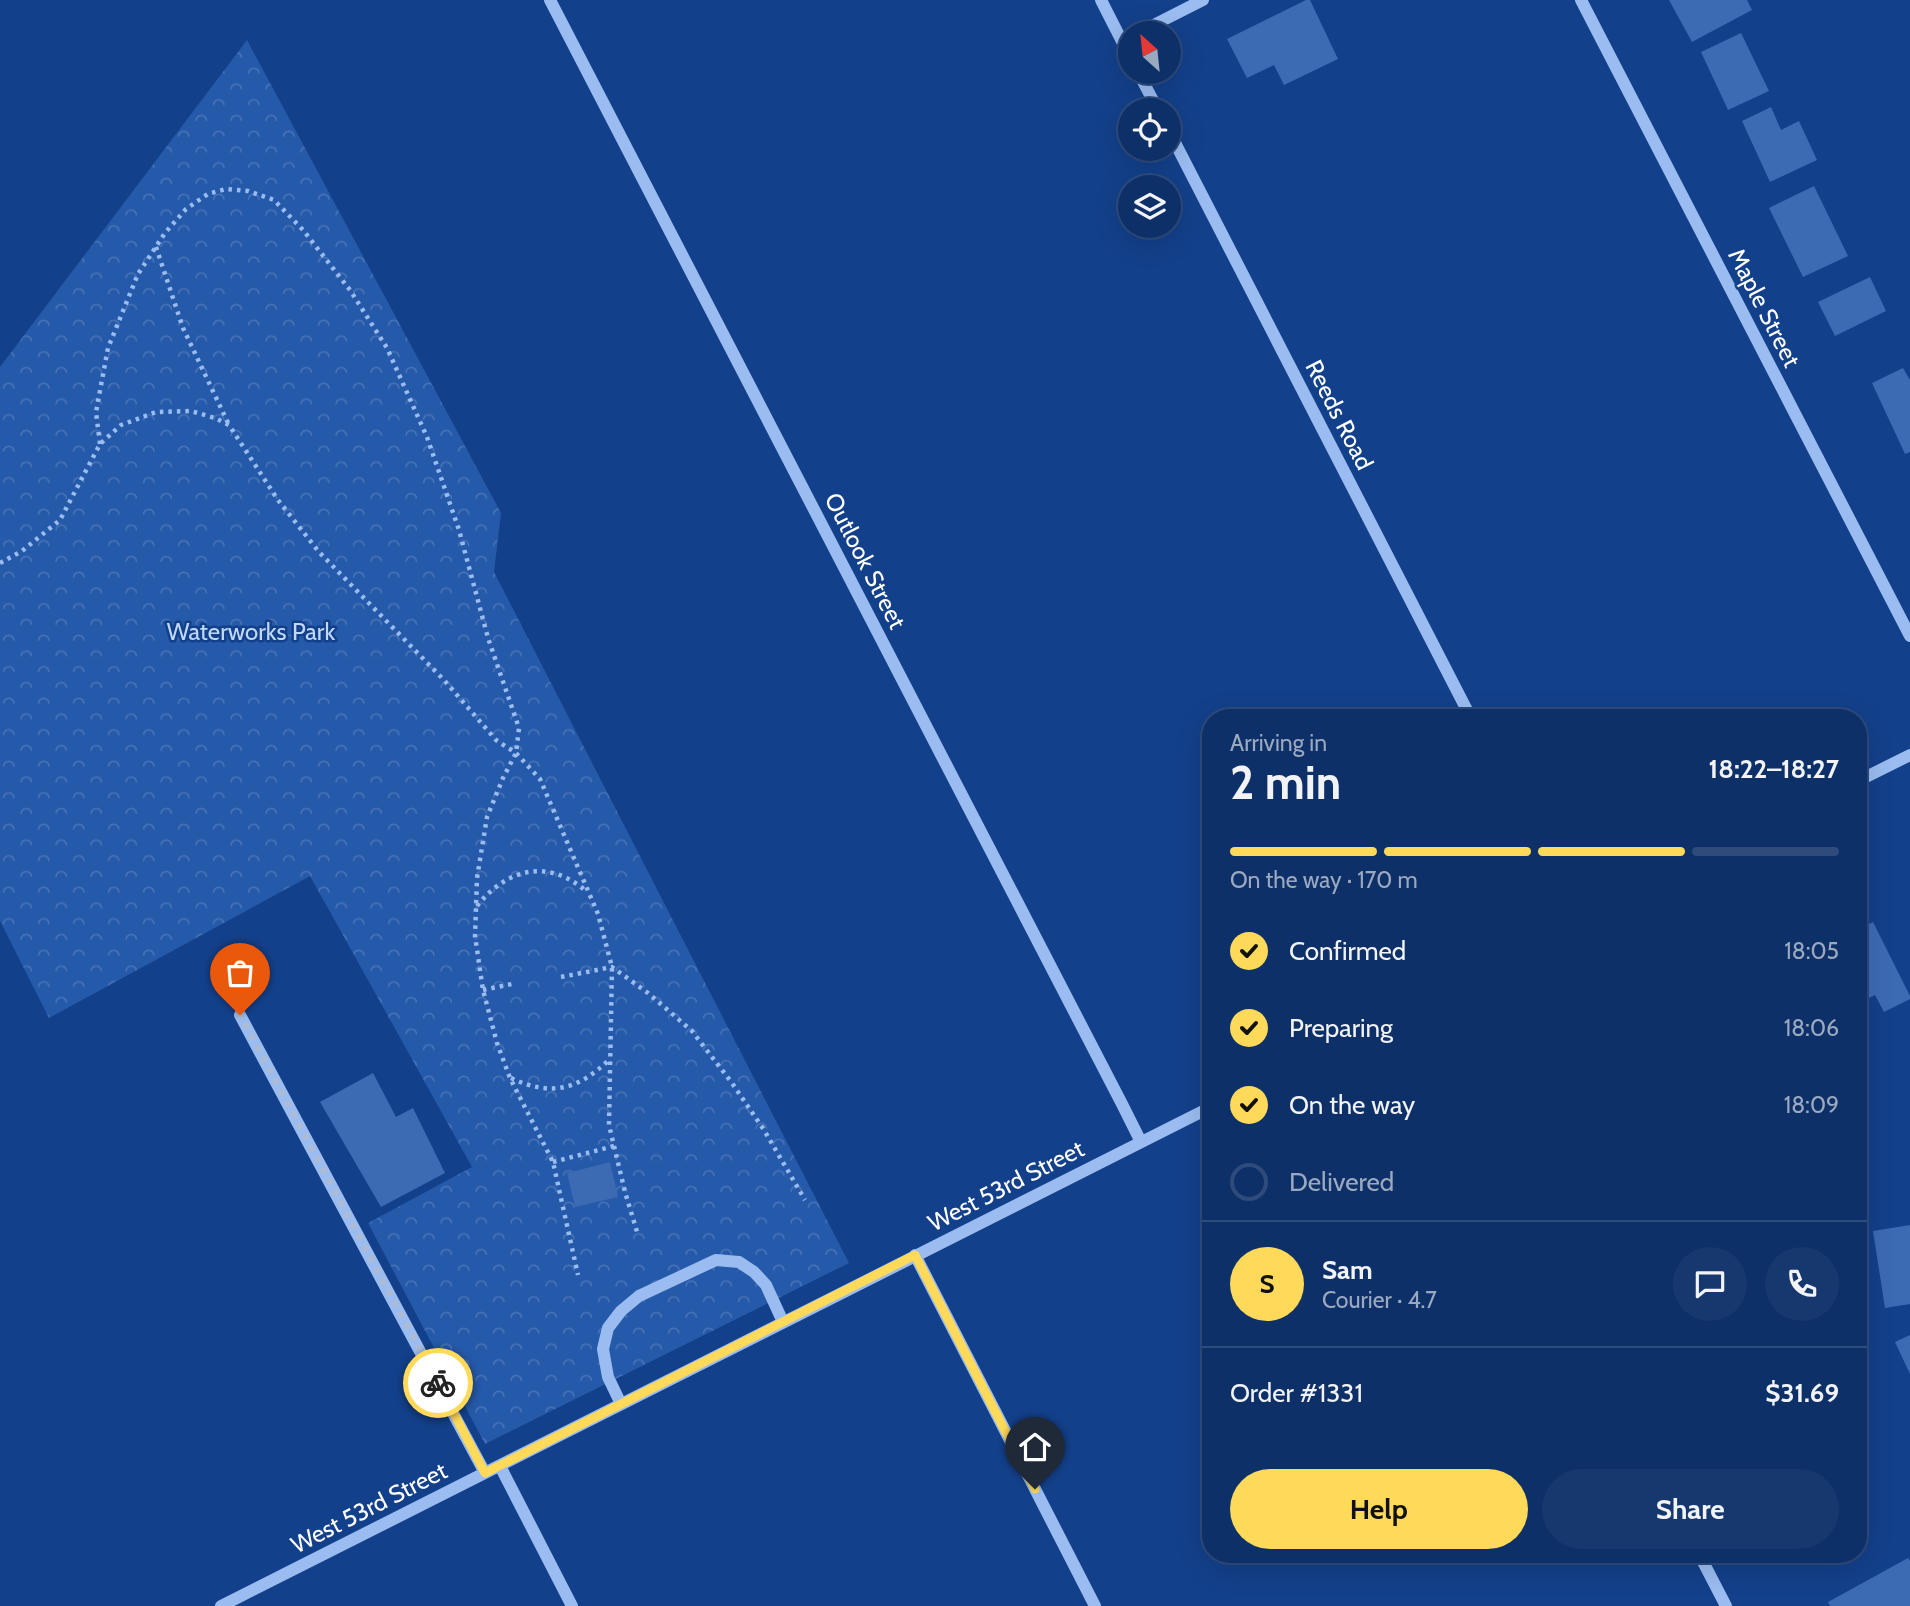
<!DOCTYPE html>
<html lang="en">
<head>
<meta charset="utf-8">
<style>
	:root { --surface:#0e3068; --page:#17386e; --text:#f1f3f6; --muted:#9ba9c0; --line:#2e4b7c; --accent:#ffd959 }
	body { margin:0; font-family:Cabin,sans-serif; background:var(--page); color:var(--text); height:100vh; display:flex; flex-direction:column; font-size:26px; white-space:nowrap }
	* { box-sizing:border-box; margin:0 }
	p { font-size:23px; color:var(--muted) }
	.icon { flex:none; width:38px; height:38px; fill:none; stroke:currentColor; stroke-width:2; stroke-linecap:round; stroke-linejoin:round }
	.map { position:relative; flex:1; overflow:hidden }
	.sheet { position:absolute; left:1202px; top:709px; width:665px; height:854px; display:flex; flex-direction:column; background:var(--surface); border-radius:28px; box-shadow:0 7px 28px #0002,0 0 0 2px var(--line) }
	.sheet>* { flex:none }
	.needle { width:46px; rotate:333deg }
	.fabs { position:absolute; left:1118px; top:21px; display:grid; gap:14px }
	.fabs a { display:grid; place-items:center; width:63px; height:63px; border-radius:50%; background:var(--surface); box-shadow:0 7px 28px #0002,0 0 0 2px var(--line); font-size:35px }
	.pin { position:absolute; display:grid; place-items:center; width:60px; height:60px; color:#fff; margin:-72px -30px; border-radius:50% 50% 50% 0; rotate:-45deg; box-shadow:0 0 7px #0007 }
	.pin .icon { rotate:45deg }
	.courier { position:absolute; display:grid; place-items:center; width:70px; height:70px; margin:-35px; border:5px solid #ffd959; border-radius:50%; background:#fff; color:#222; box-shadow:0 2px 9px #0007 }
	.summary em { font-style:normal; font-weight:700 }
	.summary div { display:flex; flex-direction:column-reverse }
	.summary { display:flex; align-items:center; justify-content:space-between; height:119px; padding:0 28px }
	h1 { font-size:46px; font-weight:700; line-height:52px }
	.bar { display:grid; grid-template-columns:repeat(4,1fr); gap:10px 7px; align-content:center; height:84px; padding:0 28px }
	.bar i { height:9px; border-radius:5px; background:var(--line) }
	.bar .selected { background:var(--accent) }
	.bar p { grid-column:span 4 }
	.line { display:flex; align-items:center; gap:18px; padding:0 28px; border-top:2px solid var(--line) }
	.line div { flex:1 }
	.round { display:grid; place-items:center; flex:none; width:74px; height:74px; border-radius:37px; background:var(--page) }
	ol { padding:0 28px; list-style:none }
	li { display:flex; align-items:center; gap:21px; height:77px }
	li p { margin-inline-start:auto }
	li .icon { padding:7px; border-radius:50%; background:var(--accent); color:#111; stroke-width:4 }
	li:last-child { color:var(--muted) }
	li i { width:38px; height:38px; border:4px solid var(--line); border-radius:50% }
	.primary-button { display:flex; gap:14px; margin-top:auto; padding:14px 28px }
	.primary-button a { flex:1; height:80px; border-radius:42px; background:var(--accent); color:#111; font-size:28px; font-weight:700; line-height:80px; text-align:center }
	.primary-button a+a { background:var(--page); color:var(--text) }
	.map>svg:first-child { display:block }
	.park { fill:url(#park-crowns) }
	.building { fill:#3c6ab3 }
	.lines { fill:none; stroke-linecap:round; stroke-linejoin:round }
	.path { stroke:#9abcf0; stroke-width:4.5; stroke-dasharray:3.5 5; stroke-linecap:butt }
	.minor { stroke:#9abcf0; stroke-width:12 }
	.done { stroke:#acbcd6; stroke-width:7; stroke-dasharray:0 12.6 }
	.route { stroke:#ffd959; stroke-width:9 }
	.labels { text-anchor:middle; stroke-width:5; stroke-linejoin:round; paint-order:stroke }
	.street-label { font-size:24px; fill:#fff; stroke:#13408a }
	.park-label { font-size:24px; fill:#c0d8fc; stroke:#13408a }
</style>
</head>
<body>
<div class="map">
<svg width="1910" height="1606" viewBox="0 0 1910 1606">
	<defs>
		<pattern id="park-crowns" width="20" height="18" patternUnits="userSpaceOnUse" patternTransform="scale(1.75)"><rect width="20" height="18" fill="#2559a9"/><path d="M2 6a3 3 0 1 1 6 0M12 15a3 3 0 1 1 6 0" fill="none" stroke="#4672b6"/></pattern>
	</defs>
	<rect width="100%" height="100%" fill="#13408a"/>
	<path class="park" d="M247,40L501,513L494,572L849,1263L485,1444L368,1223L472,1167L310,876L49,1018L0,921V367Z"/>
	<path class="building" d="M1306,0H1310L1338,59L1284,85L1274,65L1247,78L1227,39Z
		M1669,0H1747L1752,10L1692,42Z
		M1741,33L1769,91L1728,110L1701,52Z
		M1771,107L1781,130L1799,121L1817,160L1770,182L1742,121Z
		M1814,186L1848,256L1803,277L1769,208Z
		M1870,277L1886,311L1835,336L1818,302Z
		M1903,368L1910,380V452L1905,454L1872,383Z
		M1873,922L1910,996V999L1884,1012L1875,995L1858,1003V930Z
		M373,1073L396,1117L413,1108L445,1173L381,1207L320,1102Z
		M610,1162L618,1197L575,1207L567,1173Z
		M1910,1225V1304L1885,1308L1873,1231Z
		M1910,1335V1374L1895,1342Z
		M1908,1558L1910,1561V1606H1830L1828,1602Z"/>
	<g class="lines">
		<path class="path" d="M156,247L183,328L229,425
			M100,444L96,412L108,348L138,274L165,233L186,209L208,194L226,189L248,191L274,200L303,230L350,290L387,348L427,437L459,530L488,638L519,728L516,753L503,778L487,817L477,878L475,936L483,990L497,1043L510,1078L553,1162L578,1275
			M0,563L22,551L60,520L100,444L121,425L156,412L191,411L215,418L229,425L278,500L319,552L444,680L496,740L516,753L540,779L598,914L612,967L609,1125L625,1192L638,1235
			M477,906C507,868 549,858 587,892
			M561,977L612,967L648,993L692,1031L732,1083L764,1130L805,1200
			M483,990L512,984
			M511,1078C551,1097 578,1090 610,1059
			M553,1162L614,1146"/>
		<path class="minor" d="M550,0L1122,1104L1141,1142
			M1101,0L1130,57
			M1581,0L1910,636
			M1138,33L1203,0
			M1138,72L1158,110
			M1169,131L1471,718
			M1858,781L1910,755
			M240,1015L485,1473
			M915,1255L1095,1606
			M621,1404L608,1377L603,1349L608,1328L621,1311L639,1296L716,1260L739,1262L754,1272L766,1285L783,1322
			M500,1466L572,1606
			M1699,1554L1726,1606
			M221,1606L1211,1107"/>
	</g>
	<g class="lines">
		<path class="done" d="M240,1015L438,1383"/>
		<path class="route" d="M438,1383L485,1473L915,1255L1035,1489"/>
	</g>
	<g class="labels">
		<g class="street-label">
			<text transform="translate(1764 308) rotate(63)" y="8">Maple Street</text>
			<text transform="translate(1339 415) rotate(63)" y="8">Reeds Road</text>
			<text transform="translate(865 561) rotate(63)" y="8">Outlook Street</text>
			<text transform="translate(1006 1186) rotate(-27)" y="8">West 53rd Street</text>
			<text transform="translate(369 1508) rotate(-27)" y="8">West 53rd Street</text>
		</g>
		<g class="park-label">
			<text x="251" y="640">Waterworks Park</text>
		</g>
	</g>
</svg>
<div class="fabs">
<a><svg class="needle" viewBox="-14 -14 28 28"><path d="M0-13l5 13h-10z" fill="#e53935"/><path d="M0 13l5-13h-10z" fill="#9ba9c0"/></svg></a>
<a><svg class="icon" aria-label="locate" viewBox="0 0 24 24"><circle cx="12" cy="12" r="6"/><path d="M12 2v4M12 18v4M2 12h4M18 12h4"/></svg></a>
<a><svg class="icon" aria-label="layers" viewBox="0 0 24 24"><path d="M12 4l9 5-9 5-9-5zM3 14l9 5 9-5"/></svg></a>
</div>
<div class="pin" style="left:240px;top:1015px;background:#ea580c"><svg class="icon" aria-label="bag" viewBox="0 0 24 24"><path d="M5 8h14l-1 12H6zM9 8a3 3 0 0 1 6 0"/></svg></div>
<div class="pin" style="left:1035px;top:1489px;background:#1f2937"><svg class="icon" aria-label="home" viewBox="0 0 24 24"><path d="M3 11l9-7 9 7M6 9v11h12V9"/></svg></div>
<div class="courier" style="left:438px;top:1383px"><svg class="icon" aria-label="bike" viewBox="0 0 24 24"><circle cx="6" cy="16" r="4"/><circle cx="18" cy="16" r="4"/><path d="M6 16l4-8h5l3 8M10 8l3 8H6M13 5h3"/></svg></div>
<section class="sheet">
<div class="summary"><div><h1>2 min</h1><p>Arriving in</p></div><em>18:22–18:27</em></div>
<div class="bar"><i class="selected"></i><i class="selected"></i><i class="selected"></i><i></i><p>On the way · 170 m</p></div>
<ol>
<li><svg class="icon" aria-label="check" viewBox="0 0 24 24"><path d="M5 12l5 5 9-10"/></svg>Confirmed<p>18:05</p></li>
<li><svg class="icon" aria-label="check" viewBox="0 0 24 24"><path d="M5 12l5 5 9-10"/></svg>Preparing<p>18:06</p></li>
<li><svg class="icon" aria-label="check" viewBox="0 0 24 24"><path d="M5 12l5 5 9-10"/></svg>On the way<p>18:09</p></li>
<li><i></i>Delivered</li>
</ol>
<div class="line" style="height:126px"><b class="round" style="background:var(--accent);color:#111">S</b><div><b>Sam</b><p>Courier · 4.7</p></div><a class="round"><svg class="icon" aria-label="chat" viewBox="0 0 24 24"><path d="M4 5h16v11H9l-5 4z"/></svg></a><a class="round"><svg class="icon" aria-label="phone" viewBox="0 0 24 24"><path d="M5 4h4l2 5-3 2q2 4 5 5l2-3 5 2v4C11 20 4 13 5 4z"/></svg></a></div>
<div class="line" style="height:91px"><div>Order #1331</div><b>$31.69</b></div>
<div class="primary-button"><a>Help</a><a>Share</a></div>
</section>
</div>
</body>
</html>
